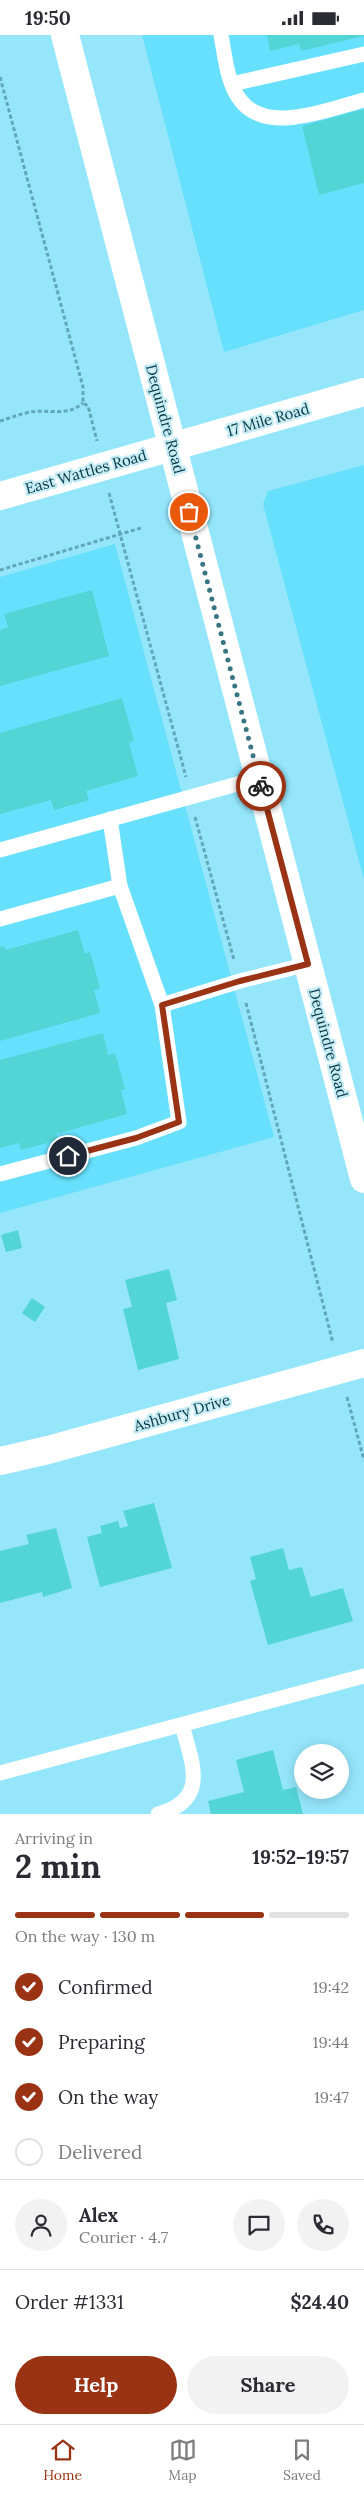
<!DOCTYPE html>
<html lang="en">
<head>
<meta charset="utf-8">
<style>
	:root { --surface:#fff; --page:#f2f2f3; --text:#2b2b33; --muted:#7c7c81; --line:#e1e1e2; --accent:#9a3214 }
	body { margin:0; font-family:Lora,serif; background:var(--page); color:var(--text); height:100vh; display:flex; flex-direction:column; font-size:19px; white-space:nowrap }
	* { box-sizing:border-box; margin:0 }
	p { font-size:16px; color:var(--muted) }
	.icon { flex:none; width:28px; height:28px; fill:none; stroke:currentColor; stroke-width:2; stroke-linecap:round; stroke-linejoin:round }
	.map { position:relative; height:1779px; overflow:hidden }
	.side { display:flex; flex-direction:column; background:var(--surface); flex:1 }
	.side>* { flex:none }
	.tools { position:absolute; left:294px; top:1709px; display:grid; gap:10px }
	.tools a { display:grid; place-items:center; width:55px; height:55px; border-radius:50%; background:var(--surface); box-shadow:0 2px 12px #0003; font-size:25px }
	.pin { position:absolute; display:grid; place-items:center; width:42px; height:42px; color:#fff; margin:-21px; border:2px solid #fff; border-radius:50%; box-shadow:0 1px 5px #0007 }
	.courier { position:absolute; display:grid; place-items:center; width:50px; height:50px; margin:-25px; border:4px solid #9a3214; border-radius:50%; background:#fff; color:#222; box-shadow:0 1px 6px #0007 }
	.head em { font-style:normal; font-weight:700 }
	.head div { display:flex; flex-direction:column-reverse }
	.head { display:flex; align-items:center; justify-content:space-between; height:85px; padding:0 15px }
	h1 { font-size:32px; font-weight:700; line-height:38px }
	.bar { display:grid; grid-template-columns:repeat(4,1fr); gap:8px 5px; align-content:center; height:60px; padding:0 15px }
	.bar i { height:6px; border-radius:4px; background:var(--line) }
	.bar .active { background:var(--accent) }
	.bar p { grid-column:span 4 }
	.line { display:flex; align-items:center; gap:12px; padding:0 15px; border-top:1px solid var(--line) }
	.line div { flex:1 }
	.round { display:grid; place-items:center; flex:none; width:52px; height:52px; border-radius:26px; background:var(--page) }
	ol { padding:0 15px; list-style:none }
	li { display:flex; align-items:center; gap:15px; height:55px }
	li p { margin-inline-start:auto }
	li .icon { padding:5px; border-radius:50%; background:var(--accent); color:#fff; stroke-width:4 }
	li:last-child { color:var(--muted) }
	li i { width:28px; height:28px; border:2px solid var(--line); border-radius:50% }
	.button { display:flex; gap:10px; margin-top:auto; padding:10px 15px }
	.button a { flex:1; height:58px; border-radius:30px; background:var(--accent); color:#fff; font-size:20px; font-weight:700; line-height:58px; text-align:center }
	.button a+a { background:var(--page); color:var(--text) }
	.status { display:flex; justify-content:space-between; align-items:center; height:35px; padding:0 25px; background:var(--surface); direction:ltr }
	.status svg { height:14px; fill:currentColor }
	.tabs { display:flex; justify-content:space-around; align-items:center; height:70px; border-top:1px solid var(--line); background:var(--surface); font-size:14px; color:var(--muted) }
	.tabs a { display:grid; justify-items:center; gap:2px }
	.tabs .active { color:var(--accent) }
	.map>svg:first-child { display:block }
	.built { fill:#66e0fd }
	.building { fill:#53d4d5 }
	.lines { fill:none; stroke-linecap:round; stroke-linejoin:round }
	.path { stroke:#61a7b8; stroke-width:3; stroke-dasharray:4 2.5; stroke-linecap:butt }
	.lane { stroke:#fff; stroke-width:15 }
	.street { stroke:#fff; stroke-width:28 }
	.secondary { stroke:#fff; stroke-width:28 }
	.done { stroke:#387583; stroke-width:5; stroke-dasharray:0 9 }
	.route { stroke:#9a3214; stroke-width:6 }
	.labels { text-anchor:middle; stroke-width:4.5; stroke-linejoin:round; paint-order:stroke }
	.street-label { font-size:15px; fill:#063843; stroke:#c6ecf6 }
</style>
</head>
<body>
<div class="status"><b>19:50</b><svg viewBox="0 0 49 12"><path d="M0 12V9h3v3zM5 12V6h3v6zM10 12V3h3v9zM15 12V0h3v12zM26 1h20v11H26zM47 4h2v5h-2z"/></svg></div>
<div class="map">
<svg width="364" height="1779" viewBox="0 0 364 1779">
	<rect width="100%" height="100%" fill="#95e6fb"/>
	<path class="built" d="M142,0H364V275L224,317Z
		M364,430V845L263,469L268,456Z
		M115,509L274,1102L0,1178V542Z"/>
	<path class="building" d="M267,0H364V1L301,16L299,9L270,16Z
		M364,74V148L319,160L302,91Z
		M92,555L109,621L0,651V595L8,592L4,579Z
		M122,663L134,706L129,708L138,741L86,756L89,765L54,775L51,765L0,779V698Z
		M78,895L85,919L90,917L100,953L94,955L100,978L0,1006V912L4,911L6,915Z
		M103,998L108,1020L115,1018L125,1054L121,1056L127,1079L56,1099L58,1105L21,1115L19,1108L0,1113V1025Z
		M18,1195L22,1213L6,1217L1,1200Z
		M169,1234L177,1265L166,1268L179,1324L138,1335L123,1274L132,1272L125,1245Z
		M32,1263L45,1272L35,1287L22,1278Z
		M154,1468L172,1533L100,1552L87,1502L102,1498L100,1491L118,1486L120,1493L128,1491L123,1476Z
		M56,1493L72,1553L43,1562L42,1557L0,1568V1516L29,1509L26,1500Z
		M283,1513L289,1535L302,1532L311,1562L343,1553L353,1586L268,1610L250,1546L256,1544L250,1522Z
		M273,1715L283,1755L296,1752L303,1779H211L208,1766L244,1757L236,1725Z"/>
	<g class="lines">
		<path class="path" d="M0,42L83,352V368L88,371L97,406
			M0,386C10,383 20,379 30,377C49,374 67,382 83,368
			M109,458L186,742
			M0,535L141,493
			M195,782L234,925
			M246,968L333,1308
			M347,1362L364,1425"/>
		<path class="lane" d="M221,0C225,21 227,49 241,66C268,100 329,74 364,65
			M232,49L364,19
			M110,784L120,851
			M0,815L259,743
			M0,884L120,851L162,970L179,1087L136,1103L0,1139
			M162,970L240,946L308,929
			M0,1738L364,1641
			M158,1779C210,1765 192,1728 182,1690"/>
		<path class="street" d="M0,1426L48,1415L364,1328"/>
		<path class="secondary" d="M65,0L364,1144
			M0,461L364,357"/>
	</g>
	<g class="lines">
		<path class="done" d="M189,477L261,751"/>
		<path class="route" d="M68,1121L136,1103L179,1087L162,970L240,946L308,929L261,751"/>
	</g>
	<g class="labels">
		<g class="street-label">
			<text transform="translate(165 384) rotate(75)" y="5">Dequindre Road</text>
			<text transform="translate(268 385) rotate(-16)" y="5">17 Mile Road</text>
			<text transform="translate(86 437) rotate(-16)" y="5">East Wattles Road</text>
			<text transform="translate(328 1008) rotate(75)" y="5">Dequindre Road</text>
			<text transform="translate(182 1378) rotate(-16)" y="5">Ashbury Drive</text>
		</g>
	</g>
</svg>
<div class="tools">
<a><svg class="icon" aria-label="layers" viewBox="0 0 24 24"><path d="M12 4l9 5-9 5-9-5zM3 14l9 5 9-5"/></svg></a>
</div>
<div class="pin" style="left:189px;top:477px;background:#ea580c"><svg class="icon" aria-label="bag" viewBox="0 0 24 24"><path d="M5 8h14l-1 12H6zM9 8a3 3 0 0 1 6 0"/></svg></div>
<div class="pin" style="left:68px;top:1121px;background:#1f2937"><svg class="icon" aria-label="home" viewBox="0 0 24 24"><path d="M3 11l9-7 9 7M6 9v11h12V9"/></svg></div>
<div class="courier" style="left:261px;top:751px"><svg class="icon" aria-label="bike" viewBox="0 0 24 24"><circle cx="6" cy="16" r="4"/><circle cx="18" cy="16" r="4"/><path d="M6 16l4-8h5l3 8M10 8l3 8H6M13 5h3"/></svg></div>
</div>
<section class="side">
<div class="head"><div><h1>2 min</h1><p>Arriving in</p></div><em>19:52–19:57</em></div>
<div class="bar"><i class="active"></i><i class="active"></i><i class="active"></i><i></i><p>On the way · 130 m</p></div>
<ol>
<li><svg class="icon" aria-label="check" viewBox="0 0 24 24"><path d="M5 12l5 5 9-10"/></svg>Confirmed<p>19:42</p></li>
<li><svg class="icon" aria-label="check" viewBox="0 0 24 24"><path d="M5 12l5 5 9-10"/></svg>Preparing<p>19:44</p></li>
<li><svg class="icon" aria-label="check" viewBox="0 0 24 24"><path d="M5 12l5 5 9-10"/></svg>On the way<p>19:47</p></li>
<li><i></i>Delivered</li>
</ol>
<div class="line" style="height:90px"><a class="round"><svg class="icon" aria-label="person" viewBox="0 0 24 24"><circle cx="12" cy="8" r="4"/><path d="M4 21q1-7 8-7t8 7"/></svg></a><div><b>Alex</b><p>Courier · 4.7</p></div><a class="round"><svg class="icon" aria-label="chat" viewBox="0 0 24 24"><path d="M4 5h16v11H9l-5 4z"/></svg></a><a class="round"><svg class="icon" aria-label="phone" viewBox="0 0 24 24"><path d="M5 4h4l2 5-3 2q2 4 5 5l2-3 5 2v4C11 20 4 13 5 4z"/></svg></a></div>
<div class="line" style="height:65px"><div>Order #1331</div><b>$24.40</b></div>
<div class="button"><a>Help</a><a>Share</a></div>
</section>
<nav class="tabs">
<a class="active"><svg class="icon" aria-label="home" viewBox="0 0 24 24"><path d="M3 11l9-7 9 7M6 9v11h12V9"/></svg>Home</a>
<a><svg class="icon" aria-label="map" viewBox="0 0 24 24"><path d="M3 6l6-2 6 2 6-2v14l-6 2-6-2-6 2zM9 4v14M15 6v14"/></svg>Map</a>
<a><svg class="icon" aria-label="saved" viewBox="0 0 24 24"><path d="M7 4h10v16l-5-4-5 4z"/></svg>Saved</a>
</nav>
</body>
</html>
